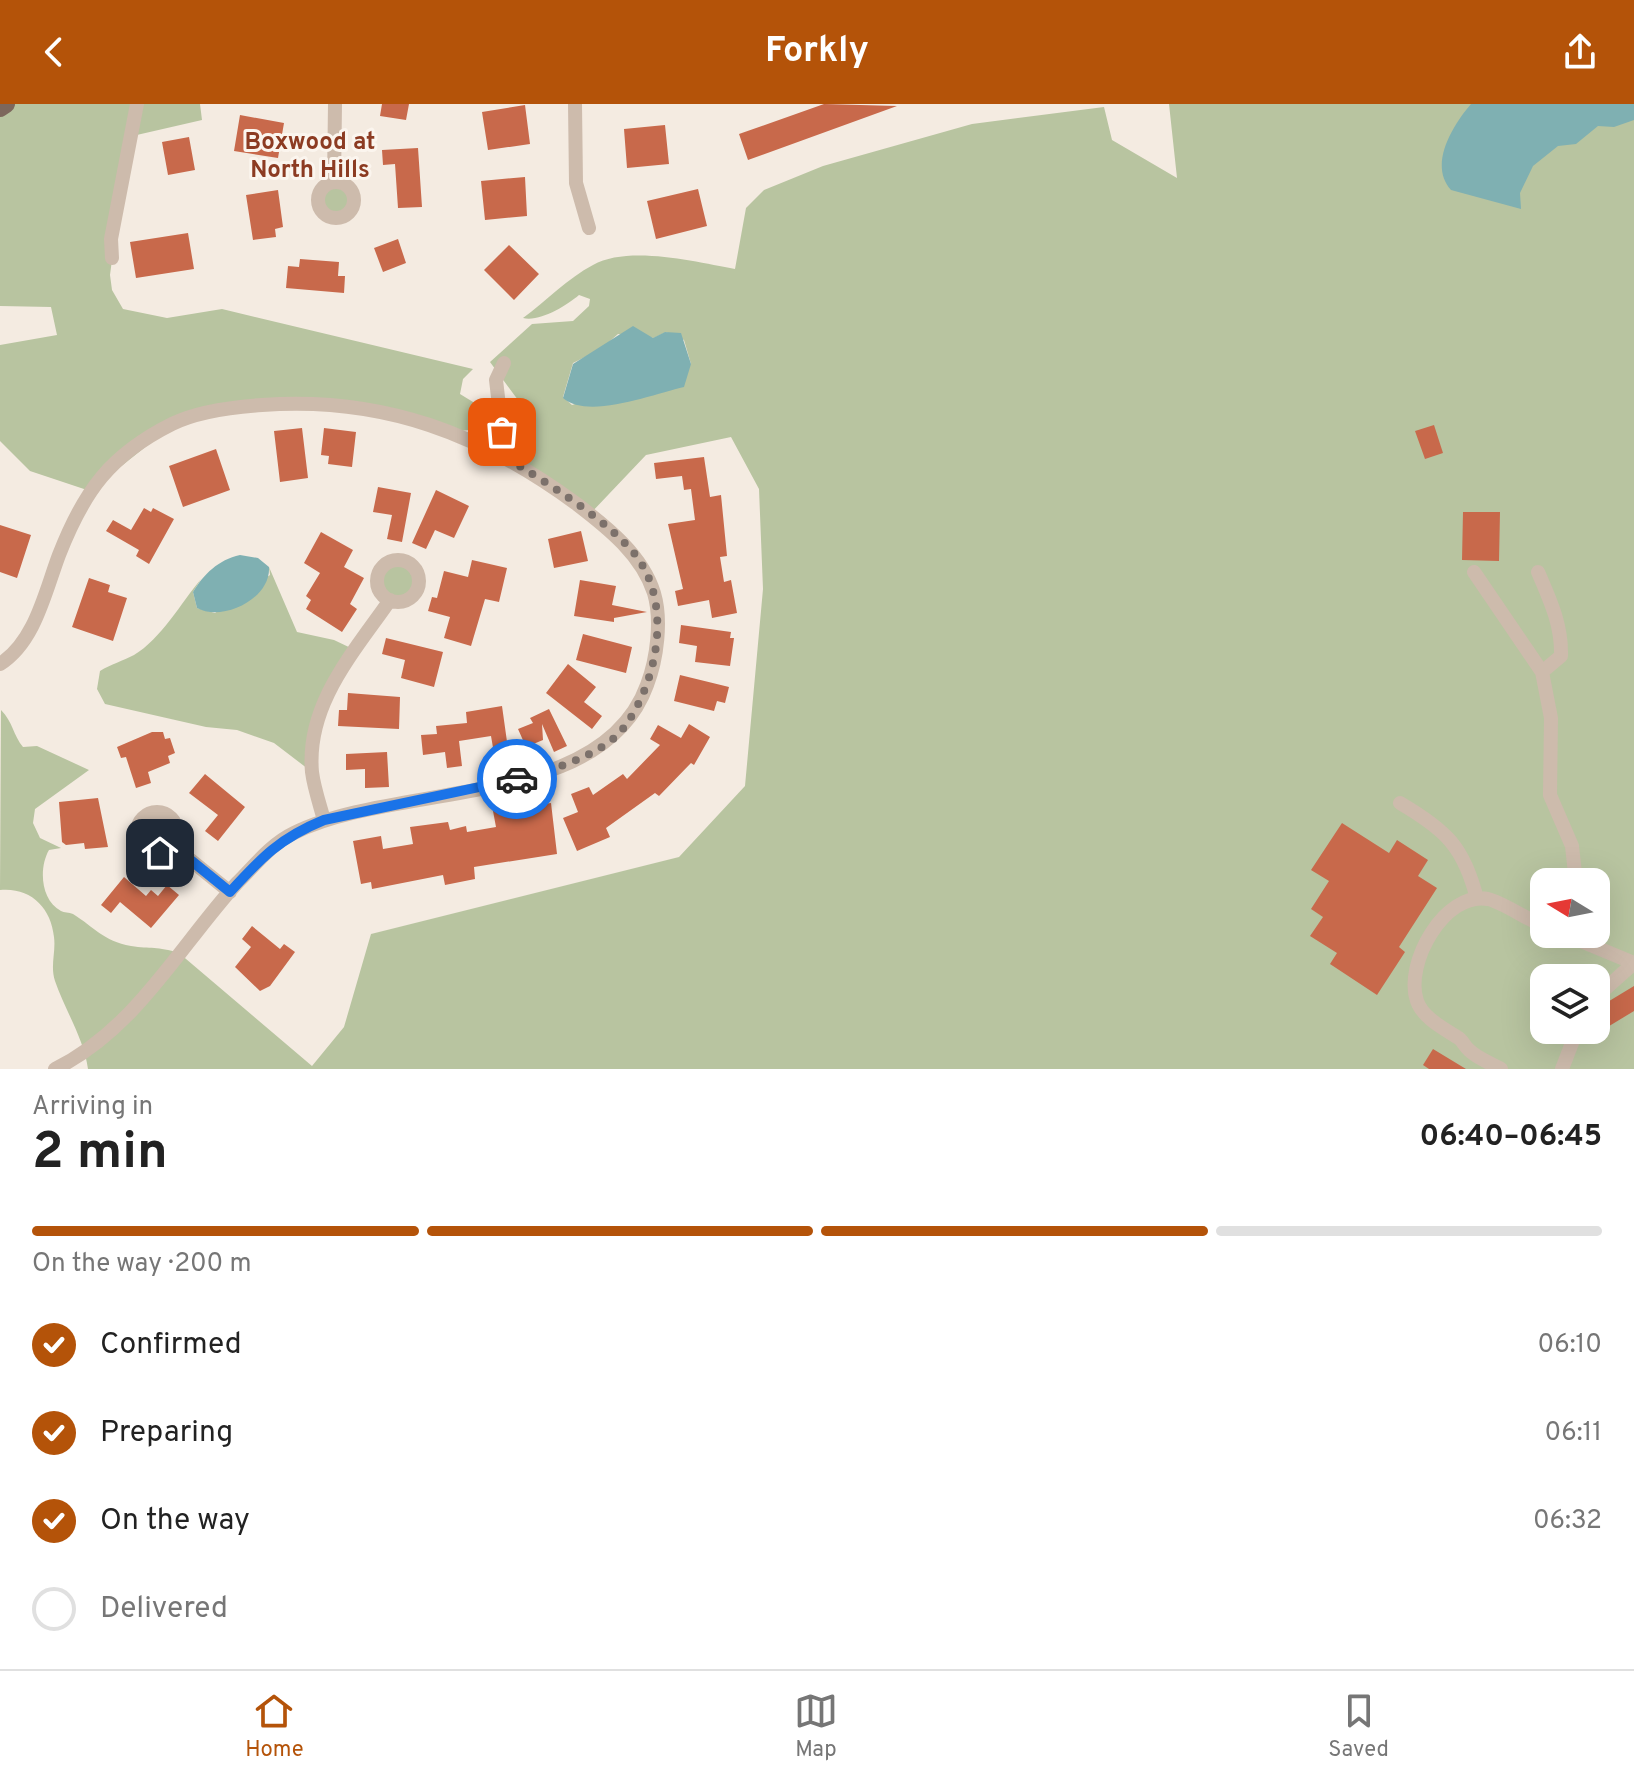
<!DOCTYPE html>
<html lang="en">
<head>
<meta charset="utf-8">
<style>
	:root { --surface:#fff; --page:#f6f6f6; --text:#222; --muted:#767676; --line:#e0e0e0; --accent:#b45309 }
	body { margin:0; font-family:Overpass,sans-serif; background:var(--page); color:var(--text); height:100vh; display:flex; flex-direction:column; font-size:30px; white-space:nowrap }
	* { box-sizing:border-box; margin:0 }
	p { font-size:26px; color:var(--muted) }
	.icon { flex:none; width:44px; height:44px; fill:none; stroke:currentColor; stroke-width:2; stroke-linecap:round; stroke-linejoin:round }
	.map { position:relative; height:965px; overflow:hidden }
	.drawer { display:flex; flex-direction:column; background:var(--surface); flex:1 }
	.drawer>* { flex:none }
	.needle { width:52px; rotate:280deg }
	.fabs { position:absolute; left:1530px; top:764px; display:grid; gap:16px }
	.fabs a { display:grid; place-items:center; width:80px; height:80px; border-radius:16px; background:var(--surface); box-shadow:0 8px 32px #0002; font-size:40px }
	.pin { position:absolute; display:grid; place-items:center; width:68px; height:68px; color:#fff; margin:-34px; border-radius:16px; box-shadow:0 4px 12px #0006 }
	.courier { position:absolute; display:grid; place-items:center; width:80px; height:80px; margin:-40px; border:6px solid #1a73e8; border-radius:50%; background:#fff; color:#222; box-shadow:0 2px 10px #0007 }
	.overview em { font-style:normal; font-weight:700 }
	.overview div { display:flex; flex-direction:column-reverse }
	.overview { display:flex; align-items:center; justify-content:space-between; height:136px; padding:0 32px }
	h1 { font-size:52px; font-weight:700; line-height:60px }
	.bar { display:grid; grid-template-columns:repeat(4,1fr); gap:12px 8px; align-content:center; height:96px; padding:0 32px }
	.bar i { height:10px; border-radius:6px; background:var(--line) }
	.bar .on { background:var(--accent) }
	.bar p { grid-column:span 4 }
	ol { padding:0 32px; list-style:none }
	li { display:flex; align-items:center; gap:24px; height:88px }
	li p { margin-inline-start:auto }
	li .icon { padding:8px; border-radius:50%; background:var(--accent); color:#fff; stroke-width:4 }
	li:last-child { color:var(--muted) }
	li i { width:44px; height:44px; border:4px solid var(--line); border-radius:50% }
	header { display:flex; justify-content:space-between; align-items:center; height:104px; padding:0 32px; background:var(--accent); color:#fff; font-size:36px; font-weight:700 }
	.dock { display:flex; justify-content:space-around; align-items:center; height:112px; border-top:2px solid var(--line); background:var(--surface); font-size:22px; color:var(--muted) }
	.dock a { display:grid; justify-items:center; gap:4px }
	.dock .on { color:var(--accent) }
	.map>svg:first-child { display:block }
	.green { fill:#b8c4a0; fill-rule:evenodd }
	.water { fill:#7fb0b2 }
	.building { fill:#c8694b }
	.lines { fill:none; stroke-linecap:round; stroke-linejoin:round }
	.minor { stroke:#cdbbac; stroke-width:14 }
	.major { stroke:#7d675c; stroke-width:18 }
	.done { stroke:#7c716b; stroke-width:8; stroke-dasharray:0 14.4 }
	.route { stroke:#1a73e8; stroke-width:10 }
	.labels { text-anchor:middle; stroke-width:6; stroke-linejoin:round; paint-order:stroke }
	.neighbourhood-label { font-size:24px; font-weight:bold; fill:#8c3b22; stroke:#fbf5ee }
</style>
</head>
<body>
<header><svg class="icon" aria-label="back" viewBox="0 0 24 24"><path d="M15 5l-7 7 7 7"/></svg>Forkly<svg class="icon" aria-label="share" viewBox="0 0 24 24"><path d="M12 15V3M7 8l5-5 5 5M5 13v7h14v-7"/></svg></header>
<div class="map">
<svg width="1634" height="965" viewBox="0 0 1634 965">
	<rect width="100%" height="100%" fill="#f4ebe1"/>
	<path class="green" d="M0,0H200L202,16L128,33L110,171L112,186L123,205L167,214L222,205L473,265L463,275L460,290L486,306L483,320L477,325L460,327L303,298L178,317L90,387L30,367L0,337V241L57,231L51,203L0,202Z
		M1169,0H1634V965H88C84,935 65,906 55,877C50,862 56,848 54,833C51,803 30,783 0,786L1,606C13,618 13,631 23,643L37,642L89,666L35,705L33,719L40,734L61,744L49,746C39,763 40,796 61,807C64,809 69,808 73,810C94,823 103,837 131,842C151,845 157,842 179,849L312,962L344,923L371,830L679,753L745,682L763,485L759,385L731,333L646,351L590,410L521,361L526,314L518,296L490,258L532,220L573,217L589,202L590,195L579,191C566,202 540,218 523,214C546,197 568,174 593,161C629,141 696,158 735,165L746,104L764,86L823,62L972,20L1104,3L1112,36L1177,74ZM666,228L684,236L691,260L572,301L563,293L573,259L601,245L618,230L654,234ZM1544,778H1596V830H1544ZM1544,874H1596V926H1544Z
		M318 96a18 18 0 1 1 36 0a18 18 0 1 1-36 0Z
		M377 477a21 21 0 1 1 42 0a21 21 0 1 1-42 0Z
		M269,463L297,528L334,536L355,546L324,597L312,668L274,639L237,626L206,623L105,600L97,585L100,567C111,560 123,557 134,551C161,535 181,499 201,475L193,488L197,504L215,509L270,471Z
		M137 728a20 20 0 1 1 40 0a20 20 0 1 1-40 0Z"/>
	<path class="water" d="M1471,0H1634V16L1614,23L1598,22L1576,40L1558,42L1533,62L1520,89L1521,105L1451,86C1428,61 1453,21 1471,0Z
		M633,222L653,234L665,228L681,229L691,260L684,283C653,290 588,316 563,294L573,260Z
		M240,451L258,454L269,463C271,495 222,518 197,504L193,488C204,470 218,456 240,451Z"/>
	<path class="building" d="M382,0H409L406,16L380,12Z
		M824,0L897,2L748,56L739,30Z
		M525,1L530,40L488,46L482,8Z
		M240,11L284,19L278,54L234,47Z
		M665,21L669,60L627,64L624,25Z
		M189,33L195,66L168,71L162,38Z
		M418,44L422,103L398,104L395,60L383,61L382,46Z
		M525,73L527,112L485,116L481,77Z
		M698,85L707,122L656,135L647,97Z
		M278,86L283,123L275,125L276,133L253,136L246,91Z
		M188,129L194,165L136,174L130,138Z
		M398,135L406,159L383,168L374,144Z
		M509,141L539,170L514,196L484,166Z
		M300,155L339,158L338,172H345L344,189L286,184L288,162L299,163Z
		M1434,321L1443,349L1425,355L1415,327Z
		M302,324L308,374L280,378L274,327Z
		M324,324L356,328L352,363L328,360L329,352L321,351Z
		M216,345L230,386L183,403L169,362Z
		M704,353L710,393L721,391L727,452L720,453L724,478L731,476L737,509L712,514L709,496L678,502L675,487L683,485L668,420L695,416L691,385L684,386L682,372L656,375L654,359Z
		M378,383L411,389L402,438L387,435L392,411L373,408Z
		M436,386L469,402L454,434L435,426L426,445L412,439Z
		M144,404L151,408L153,404L174,415L149,460L136,452L139,446L106,427L113,416L131,426Z
		M1463,408H1500L1499,457L1462,456Z
		M0,421L31,431L17,474L0,468Z
		M581,427L588,457L554,464L548,435Z
		M321,428L353,446L344,463L364,474L350,500L357,505L342,528L306,505L311,496L306,492L320,469L304,459Z
		M472,456L507,464L499,498L485,495L471,542L444,534L450,513L428,507L432,493L437,494L444,467L468,473Z
		M89,474L110,481L108,488L127,494L113,537L72,523Z
		M580,476L616,482L612,501L647,508L614,514V518L574,512Z
		M681,521L731,528L730,534H734L730,562L695,558L697,542L679,539Z
		M583,530L632,543L626,569L576,556Z
		M386,534L443,548L434,583L401,574L405,556L382,550Z
		M568,560L596,583L584,598L602,612L592,625L546,589Z
		M680,571L729,583L725,599L717,597L714,607L674,597Z
		M348,589L400,593L399,625L338,622L339,606H347Z
		M502,602L509,652L495,655L491,632L459,637L462,662L447,664L445,648L423,651L421,631L437,630L436,622L467,619L466,608Z
		M549,605L567,642L554,648L542,620L543,636L526,643L518,625L533,619L530,614Z
		M689,620L710,633L694,661L691,659L659,692L655,689L606,724L610,733L577,747L563,714L578,708L571,690L589,683L593,691L623,670L627,675L660,641L650,635L658,621L681,634Z
		M152,628H163L165,635L170,634L175,649L168,652L170,659L148,668L151,679L136,684L126,653L121,654L117,643Z
		M387,648L389,683L365,684V665L346,666V650Z
		M205,670L245,703L218,737L205,727L218,711L189,689Z
		M98,694L108,743L85,745L84,739L66,741L62,738L59,698Z
		M551,699L557,750L474,763L475,775L445,781L443,771L372,785L371,778L361,780L353,737L381,732L383,745L413,740L410,723L448,718L450,726L466,722L467,728L496,723L493,707Z
		M1342,719L1389,749L1397,736L1428,756L1418,772L1437,784L1399,843L1405,848L1377,891L1330,860L1337,849L1310,832L1323,813L1311,805L1329,777L1311,766Z
		M124,773L146,792L151,786L158,792L167,781L179,791L151,824L120,798L111,809L101,801Z
		M252,822L280,845L284,840L295,848L270,882L260,887L235,863L251,843L242,835Z
		M1634,882V907L1596,930V905Z
		M1433,945L1466,965H1429L1423,961Z"/>
	<g class="lines">
		<path class="minor" d="M575,0L576,79L589,124
			M334,78L335,0
			M318 96a18 18 0 1 1 36 0a18 18 0 1 1-36 0Z
			M112,154L111,135L137,0
			M504,259L496,276L505,353
			M377 477a21 21 0 1 1 42 0a21 21 0 1 1-42 0Z
			M1474,468L1542,568
			M1538,468C1550,496 1562,521 1561,552L1542,568L1551,614L1550,691L1572,742L1576,778
			M0,560C35,538 45,488 59,451C84,387 110,351 172,320C198,307 233,303 262,301C383,292 482,330 578,401C608,424 642,451 654,489C662,516 657,555 647,581C602,706 395,678 294,729C271,740 255,761 237,779C179,843 135,926 55,965
			M1400,699C1446,726 1464,743 1477,795
			M137 728a20 20 0 1 1 40 0a20 20 0 1 1-40 0Z
			M324,716C320,701 314,684 312,668C306,600 354,548 390,496
			M172,741L230,788
			M1564,830L1634,859
			M1596,893L1634,859
			M1501,965C1490,959 1477,954 1469,946C1464,942 1463,936 1457,933C1443,924 1423,914 1417,897C1404,859 1445,787 1488,795C1502,798 1528,816 1544,822
			M1562,965L1577,926"/>
		<path class="major" d="M0,4L6,0"/>
	</g>
	<g class="lines">
		<path class="done" d="M502,328L505,353C544,377 610,417 637,453C673,502 657,581 622,626C602,651 547,668 517,675"/>
		<path class="route" d="M160,749L172,741L230,788C262,753 280,734 324,716L517,675"/>
	</g>
	<g class="labels">
		<g class="neighbourhood-label">
			<text x="310" y="45">Boxwood at<tspan x="310" dy="28">North Hills</tspan></text>
		</g>
	</g>
</svg>
<div class="fabs">
<a><svg class="needle" viewBox="-14 -14 28 28"><path d="M0-13l5 13h-10z" fill="#e53935"/><path d="M0 13l5-13h-10z" fill="#767676"/></svg></a>
<a><svg class="icon" aria-label="layers" viewBox="0 0 24 24"><path d="M12 4l9 5-9 5-9-5zM3 14l9 5 9-5"/></svg></a>
</div>
<div class="pin" style="left:502px;top:328px;background:#ea580c"><svg class="icon" aria-label="bag" viewBox="0 0 24 24"><path d="M5 8h14l-1 12H6zM9 8a3 3 0 0 1 6 0"/></svg></div>
<div class="pin" style="left:160px;top:749px;background:#1f2937"><svg class="icon" aria-label="home" viewBox="0 0 24 24"><path d="M3 11l9-7 9 7M6 9v11h12V9"/></svg></div>
<div class="courier" style="left:517px;top:675px"><svg class="icon" aria-label="car" viewBox="0 0 24 24"><path d="M5 17H2v-5l4-1 3-4h7l3 4 3 1v5h-3M9 17h6M6 11h13"/><circle cx="7" cy="17" r="2"/><circle cx="17" cy="17" r="2"/></svg></div>
</div>
<section class="drawer">
<div class="overview"><div><h1>2 min</h1><p>Arriving in</p></div><em>06:40–06:45</em></div>
<div class="bar"><i class="on"></i><i class="on"></i><i class="on"></i><i></i><p>On the way · 200 m</p></div>
<ol>
<li><svg class="icon" aria-label="check" viewBox="0 0 24 24"><path d="M5 12l5 5 9-10"/></svg>Confirmed<p>06:10</p></li>
<li><svg class="icon" aria-label="check" viewBox="0 0 24 24"><path d="M5 12l5 5 9-10"/></svg>Preparing<p>06:11</p></li>
<li><svg class="icon" aria-label="check" viewBox="0 0 24 24"><path d="M5 12l5 5 9-10"/></svg>On the way<p>06:32</p></li>
<li><i></i>Delivered</li>
</ol>
</section>
<nav class="dock">
<a class="on"><svg class="icon" aria-label="home" viewBox="0 0 24 24"><path d="M3 11l9-7 9 7M6 9v11h12V9"/></svg>Home</a>
<a><svg class="icon" aria-label="map" viewBox="0 0 24 24"><path d="M3 6l6-2 6 2 6-2v14l-6 2-6-2-6 2zM9 4v14M15 6v14"/></svg>Map</a>
<a><svg class="icon" aria-label="saved" viewBox="0 0 24 24"><path d="M7 4h10v16l-5-4-5 4z"/></svg>Saved</a>
</nav>
</body>
</html>
